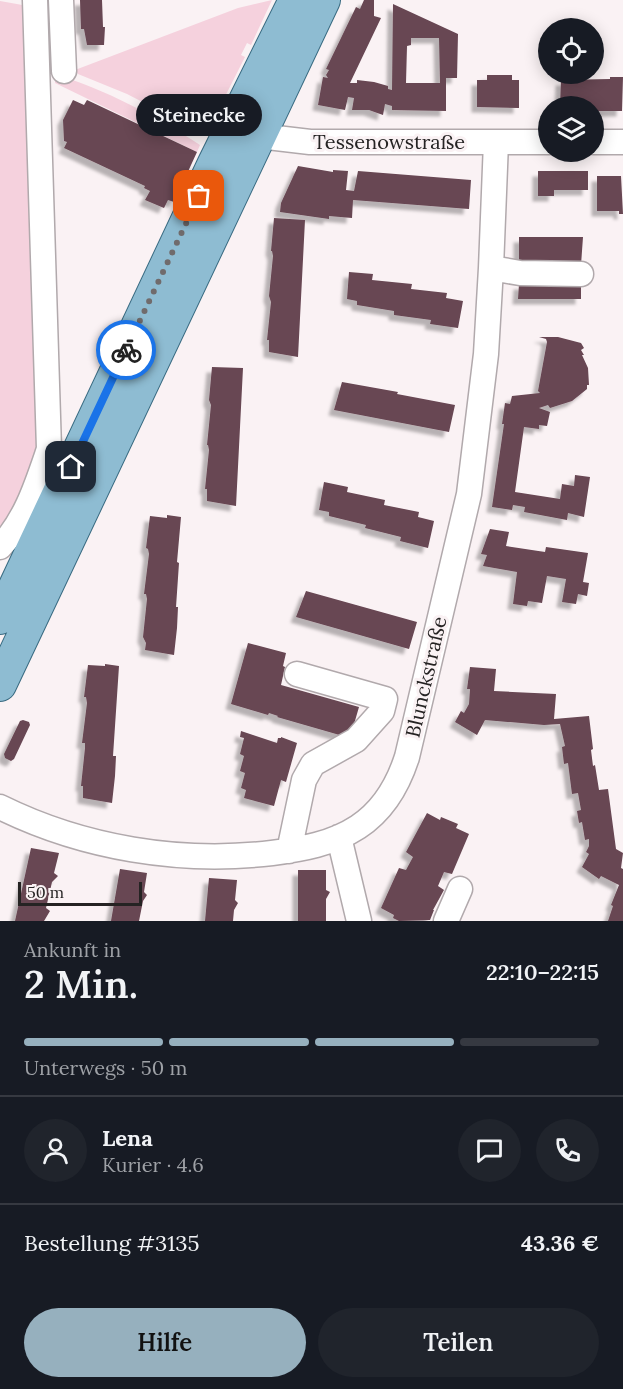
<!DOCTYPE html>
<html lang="de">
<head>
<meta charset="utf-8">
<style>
	:root { --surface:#171b24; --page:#20242c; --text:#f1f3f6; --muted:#9ea1a6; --line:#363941; --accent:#96b0be }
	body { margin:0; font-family:Lora,serif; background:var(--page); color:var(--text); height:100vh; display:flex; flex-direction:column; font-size:22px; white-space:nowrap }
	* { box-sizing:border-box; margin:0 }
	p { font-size:20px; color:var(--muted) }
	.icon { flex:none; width:33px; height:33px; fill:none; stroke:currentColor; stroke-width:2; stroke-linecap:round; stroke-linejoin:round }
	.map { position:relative; height:921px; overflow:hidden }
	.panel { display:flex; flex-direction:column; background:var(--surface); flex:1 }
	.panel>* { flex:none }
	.fabs { position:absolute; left:538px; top:18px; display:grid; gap:12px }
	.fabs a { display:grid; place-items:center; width:66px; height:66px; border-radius:50%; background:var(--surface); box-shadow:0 3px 15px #0003; font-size:30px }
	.scale { position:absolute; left:18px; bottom:15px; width:124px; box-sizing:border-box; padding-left:6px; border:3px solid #252323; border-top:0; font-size:16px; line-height:21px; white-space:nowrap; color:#252323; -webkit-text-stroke:4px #faf2f4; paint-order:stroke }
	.pin { position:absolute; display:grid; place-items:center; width:51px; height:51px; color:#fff; margin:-26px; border-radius:12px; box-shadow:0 3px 9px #0006 }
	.courier { position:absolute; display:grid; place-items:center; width:60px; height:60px; margin:-30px; border:4px solid #1a73e8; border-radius:50%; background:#fff; color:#222; box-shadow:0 2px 8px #0007 }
	.bubble { position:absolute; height:42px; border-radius:21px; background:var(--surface); box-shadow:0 3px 15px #0003; font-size:20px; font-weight:600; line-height:42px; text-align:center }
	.summary em { font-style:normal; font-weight:600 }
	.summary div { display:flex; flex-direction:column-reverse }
	.summary { display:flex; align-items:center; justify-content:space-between; height:102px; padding:0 24px }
	h1 { font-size:39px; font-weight:600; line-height:45px }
	.bar { display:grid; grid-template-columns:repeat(4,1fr); gap:9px 6px; align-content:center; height:72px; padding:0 24px }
	.bar i { height:8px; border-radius:4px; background:var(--line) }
	.bar .on { background:var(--accent) }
	.bar p { grid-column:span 4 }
	.line { display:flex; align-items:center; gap:15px; padding:0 24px; border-top:2px solid var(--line) }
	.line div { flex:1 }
	.round { display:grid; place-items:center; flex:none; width:63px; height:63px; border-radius:32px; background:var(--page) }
	.cta { display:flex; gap:12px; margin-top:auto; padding:12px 24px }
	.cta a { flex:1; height:69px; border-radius:36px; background:var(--accent); color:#111; font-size:24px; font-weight:600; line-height:69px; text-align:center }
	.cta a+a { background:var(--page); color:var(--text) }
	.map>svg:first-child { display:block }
	.green { fill:#f5d1dd }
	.building { fill:#674652; fill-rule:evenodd; filter:url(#shadow) }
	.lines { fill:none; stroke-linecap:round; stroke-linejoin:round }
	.minor-casing { stroke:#b1a9ac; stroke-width:27 }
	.major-casing { stroke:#386a81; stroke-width:34 }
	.minor { stroke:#fff; stroke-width:24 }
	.major { stroke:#8ebcd2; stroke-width:32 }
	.done { stroke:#706b6c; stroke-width:6; stroke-dasharray:0 10.8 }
	.route { stroke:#1a73e8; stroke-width:8 }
	.labels { text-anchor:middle; stroke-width:6; stroke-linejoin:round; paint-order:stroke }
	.street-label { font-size:20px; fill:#252323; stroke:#faf2f4 }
</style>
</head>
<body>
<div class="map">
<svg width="623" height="921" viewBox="0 0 623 921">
	<defs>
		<filter id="shadow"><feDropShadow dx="-5.5" dy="5.5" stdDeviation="1.5" flood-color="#0004"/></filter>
	</defs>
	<rect width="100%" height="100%" fill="#faf2f4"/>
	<path class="green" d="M272,0L251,45L247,43L241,55L245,57L205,136L199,135L162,112L127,94L78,74L75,70L238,8Z
		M0,1L28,6L41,450L21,505L0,534Z
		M55,74C106,90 156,116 200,145L197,152L55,83Z"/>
	<path class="building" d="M80,0H102L103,27H105L104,45H87L84,29H81Z
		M364,0H374V16L381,18L350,83H357V80L374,82L388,86V89L392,90L393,4L458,34L457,78H446V111L392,110V106L385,104L383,115L369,110H352L354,98L348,97L345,110L318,105L323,77L328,78L326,75L329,70L326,69L356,7L360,9ZM411,38H439L440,83H406L407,46L411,45Z
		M487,75H512V80H519V108L477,107V80H487Z
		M610,77H623L622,111H594V106H560L561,80L610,79Z
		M73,100L84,105L87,100L197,152L174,202L168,200L164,208L145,200L150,191L144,188L145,186L64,148L67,142L64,141L63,120Z
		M298,166L333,172V170L348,171L346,190L354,191L358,171L471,180L469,209L353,200L352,218L329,216V219L280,212L281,203Z
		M538,171H588V190H554V196H538Z
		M597,176H621L623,214H619V211H597Z
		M274,218L305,220L298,357L269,352V340H267L271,302L269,296L273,256L272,251H271Z
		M519,237H583L581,265H519Z
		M349,272L373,274L372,280L412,284L411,289L447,293L446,298L463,301L458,328L430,324L431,320L394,315V311L357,305V301L347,299Z
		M519,284L581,285V299H518Z
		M539,337H558L581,343L584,348L581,350L584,355H582L588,368L589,385H587V389L572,401L550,408L548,405L539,408L550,412L547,426L539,425V429L524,427L515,492L560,499L562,484L574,486L575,475L590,477L584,517L568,513L567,520L524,512L525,507L513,505L512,510L492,507L504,424H502L505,403L510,404L512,396L540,393L538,391L547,342L546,339Z
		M212,367L243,368L236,506L207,501V489H205L209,450L208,445H207L211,405L209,400Z
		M342,382L398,392L397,394L455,405L449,432L334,410Z
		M324,482L348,487L347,492L385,500L384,505L419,512L418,517L434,521L428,548L400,541L401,537L365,528L366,525L329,516V512L319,510Z
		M167,515L181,517L177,562L179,563L176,607H178L177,628L174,655L145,650L146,643L143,637L147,599L146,594H144L149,554L148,549L146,548L150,516L167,518Z
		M490,529L509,532L506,546L545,552L546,547L588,553L583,582L589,583L587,596L578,594L576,604L562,602L566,579L547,576L542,603L528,601L527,606L513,604L517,572L483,566L487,555L481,554Z
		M306,591L417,622L409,649L296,617Z
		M248,643L286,653L283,666L285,667L281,685L359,707L350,738L277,717L278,716L269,713L268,715L231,704Z
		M105,664L119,666L113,756H116L115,776L112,803L83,798V786H81L85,748V743H82L87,703L86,697H84L88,665L105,666Z
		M470,667L496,669L494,691L556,694L554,719L589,716L593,749L591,750L593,766L595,765L599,790L608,789L616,849L623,853L621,868L623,869V921H608L613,906L611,905L619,885L601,876L599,879L582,867L589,854L586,852L589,846V839L585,840L582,822L579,823L577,811L581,810L578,793L572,794L568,763L564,764L562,747L565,746L560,724L544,725L485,720L477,735L455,722L461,711L464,713L469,704L470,689H467Z
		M23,720L29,722L30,725L14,759L11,761L5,758L4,754L20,721Z
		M241,731L277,743L278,738H281V737L297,743L286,782L281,780L274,806L244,798L246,790L241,788L245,773L240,771L244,756L240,754L244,738L240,737Z
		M427,813L440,820L441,817L458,824L456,828L469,834L452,874L444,872L438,886L444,890L433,910H434L430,920L399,921L393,918L394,915L381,908L399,868L406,870L413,857L406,852Z
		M31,848L59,853L54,873L58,876L52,882L46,908L50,911L44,921H15Z
		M120,869L147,873L144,892L147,895L143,901L139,921H111Z
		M298,870H326V890L330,892L326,899V921H298Z
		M209,878L237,880L235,900L238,903L234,910L233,921H205Z"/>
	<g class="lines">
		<defs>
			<path id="minor" d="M61,0L64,71
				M245,132L259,136L310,142H549
				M594,142H623
				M491,268L520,273L581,274
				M0,547C26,520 37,484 49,449L35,0
				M0,807C83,848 180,864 272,853C302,849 332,844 358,827C384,810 398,785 407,757L469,494L486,354L491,268L496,142
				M339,837L359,921
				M289,851L304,780L313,764L356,740L382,711L385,699L297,674
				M446,921L460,889"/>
			<path id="major" d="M0,618L214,163L295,0
				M0,685L324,0"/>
		</defs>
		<use href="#minor" class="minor-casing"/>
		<use href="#major" class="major-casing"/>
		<use href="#minor" class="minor"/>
		<use href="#major" class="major"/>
	</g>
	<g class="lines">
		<path class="done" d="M126,350L199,196"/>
		<path class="route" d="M71,467L126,350"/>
	</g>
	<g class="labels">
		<g class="street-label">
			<text x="389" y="149">Tessenowstraße</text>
			<text transform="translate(426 677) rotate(-77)" y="7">Blunckstraße</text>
		</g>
	</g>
</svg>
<div class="fabs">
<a><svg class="icon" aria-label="locate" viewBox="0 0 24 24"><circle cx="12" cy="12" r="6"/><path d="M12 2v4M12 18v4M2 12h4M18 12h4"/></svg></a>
<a><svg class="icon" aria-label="layers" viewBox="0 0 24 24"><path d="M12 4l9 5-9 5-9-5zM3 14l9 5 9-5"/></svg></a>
</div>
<div class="scale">50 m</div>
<div class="pin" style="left:199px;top:196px;background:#ea580c"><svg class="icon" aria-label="bag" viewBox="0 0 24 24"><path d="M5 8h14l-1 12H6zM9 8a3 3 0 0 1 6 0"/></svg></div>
<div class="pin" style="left:71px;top:467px;background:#1f2937"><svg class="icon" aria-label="home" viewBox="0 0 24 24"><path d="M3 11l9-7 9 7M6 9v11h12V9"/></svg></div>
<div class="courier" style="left:126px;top:350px"><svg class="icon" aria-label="bike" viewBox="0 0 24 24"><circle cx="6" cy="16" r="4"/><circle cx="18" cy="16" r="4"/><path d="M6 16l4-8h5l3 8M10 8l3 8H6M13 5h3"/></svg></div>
<div class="bubble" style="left:136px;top:94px;width:126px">Steinecke</div>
</div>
<section class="panel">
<div class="summary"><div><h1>2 Min.</h1><p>Ankunft in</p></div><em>22:10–22:15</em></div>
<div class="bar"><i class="on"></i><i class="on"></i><i class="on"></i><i></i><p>Unterwegs · 50 m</p></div>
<div class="line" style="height:108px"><a class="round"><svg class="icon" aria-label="person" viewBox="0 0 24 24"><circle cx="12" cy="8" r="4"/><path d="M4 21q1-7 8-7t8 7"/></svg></a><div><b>Lena</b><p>Kurier · 4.6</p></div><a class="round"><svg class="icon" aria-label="chat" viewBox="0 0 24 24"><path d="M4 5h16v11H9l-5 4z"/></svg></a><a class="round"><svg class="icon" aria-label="phone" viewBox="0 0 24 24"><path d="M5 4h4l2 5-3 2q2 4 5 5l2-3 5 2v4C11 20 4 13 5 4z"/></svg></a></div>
<div class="line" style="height:78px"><div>Bestellung #3135</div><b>43.36 €</b></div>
<div class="cta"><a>Hilfe</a><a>Teilen</a></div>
</section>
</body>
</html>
